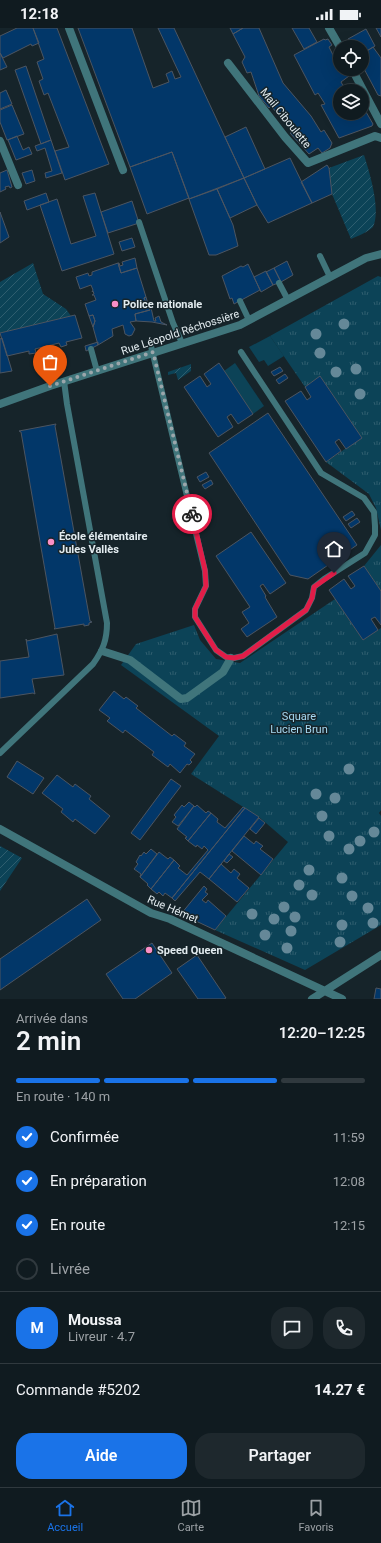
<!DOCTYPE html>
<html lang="fr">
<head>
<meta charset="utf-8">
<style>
	:root { --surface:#101b20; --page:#1e282d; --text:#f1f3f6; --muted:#9ca1a5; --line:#30393e; --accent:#1a73e8 }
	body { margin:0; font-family:Roboto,sans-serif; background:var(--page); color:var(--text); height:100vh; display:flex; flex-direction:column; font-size:15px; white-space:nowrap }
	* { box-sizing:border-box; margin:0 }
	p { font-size:13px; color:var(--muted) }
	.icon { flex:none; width:22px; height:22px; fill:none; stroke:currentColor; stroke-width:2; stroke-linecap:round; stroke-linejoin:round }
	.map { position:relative; height:971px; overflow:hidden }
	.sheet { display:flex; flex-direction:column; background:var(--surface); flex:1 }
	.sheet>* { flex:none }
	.tools { position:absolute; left:333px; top:12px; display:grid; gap:8px }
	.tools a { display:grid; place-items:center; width:36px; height:36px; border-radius:50%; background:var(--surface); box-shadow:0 4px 16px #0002,0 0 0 1px var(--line); font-size:20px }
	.pin { position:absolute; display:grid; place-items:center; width:34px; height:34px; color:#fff; margin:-41px -17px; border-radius:50% 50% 50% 0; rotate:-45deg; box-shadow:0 0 4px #0007 }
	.pin .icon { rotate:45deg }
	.courier { position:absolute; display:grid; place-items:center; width:40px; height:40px; margin:-20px; border:3px solid #e11d48; border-radius:50%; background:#fff; color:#222; box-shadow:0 1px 5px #0007 }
	.headline em { font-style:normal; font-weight:600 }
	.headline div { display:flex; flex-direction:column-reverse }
	.headline { display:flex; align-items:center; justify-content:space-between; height:68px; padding:0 16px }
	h1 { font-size:26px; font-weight:600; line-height:30px }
	.bar { display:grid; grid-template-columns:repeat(4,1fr); gap:6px 4px; align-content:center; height:48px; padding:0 16px }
	.bar i { height:5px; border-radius:3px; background:var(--line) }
	.bar .selected { background:var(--accent) }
	.bar p { grid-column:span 4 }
	.line { display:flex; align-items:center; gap:10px; padding:0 16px; border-top:1px solid var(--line) }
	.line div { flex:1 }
	.round { display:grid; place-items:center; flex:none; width:42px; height:42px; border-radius:16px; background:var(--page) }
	ol { padding:0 16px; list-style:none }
	li { display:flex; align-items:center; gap:12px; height:44px }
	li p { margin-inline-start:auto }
	li .icon { padding:4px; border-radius:50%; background:var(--accent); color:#fff; stroke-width:4 }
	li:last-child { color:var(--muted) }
	li i { width:22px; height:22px; border:2px solid var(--line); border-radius:50% }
	.cta { display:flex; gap:8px; margin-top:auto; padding:8px 16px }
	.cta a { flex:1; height:46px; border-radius:16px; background:var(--accent); color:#fff; font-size:16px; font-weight:600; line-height:46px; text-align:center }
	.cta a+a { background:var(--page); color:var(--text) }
	.status { display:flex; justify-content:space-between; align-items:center; height:28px; padding:0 20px; background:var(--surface); direction:ltr }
	.status svg { height:11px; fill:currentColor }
	.tab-bar { display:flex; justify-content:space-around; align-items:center; height:56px; border-top:1px solid var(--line); background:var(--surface); font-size:11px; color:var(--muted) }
	.tab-bar a { display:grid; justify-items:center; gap:2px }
	.tab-bar .selected { color:var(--accent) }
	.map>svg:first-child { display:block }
	.grass { fill:#0c4357 }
	.park { fill:url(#park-tufts) }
	.garden { fill:url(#garden-furrows) }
	.building { fill:#023769; stroke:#4c5561 }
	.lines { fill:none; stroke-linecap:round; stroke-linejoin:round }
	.service { stroke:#40757b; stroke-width:6 }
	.pedestrian { stroke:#40757b; stroke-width:8 }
	.minor { stroke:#40757b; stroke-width:8 }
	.tree { fill:#658898 }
	.done { stroke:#9ba6ab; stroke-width:4; stroke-dasharray:0 7.2 }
	.route { stroke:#e11d48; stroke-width:5 }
	.poi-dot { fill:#fa8fc6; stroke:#16242a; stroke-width:1.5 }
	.labels { text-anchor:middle; stroke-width:3; stroke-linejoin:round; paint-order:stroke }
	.street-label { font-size:11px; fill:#e3ecf0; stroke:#16242a }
	.poi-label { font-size:11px; font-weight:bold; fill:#e3ecf0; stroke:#16242a; text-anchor:start }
	.park-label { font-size:11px; fill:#a6d9f2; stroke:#16242a }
</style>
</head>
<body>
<div class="status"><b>12:18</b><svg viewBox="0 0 49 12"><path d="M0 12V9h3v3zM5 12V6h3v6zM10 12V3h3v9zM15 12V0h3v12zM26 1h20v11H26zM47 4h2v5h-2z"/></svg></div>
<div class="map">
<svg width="381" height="971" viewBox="0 0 381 971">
	<defs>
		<pattern id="park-tufts" width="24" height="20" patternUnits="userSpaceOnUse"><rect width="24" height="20" fill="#0c4357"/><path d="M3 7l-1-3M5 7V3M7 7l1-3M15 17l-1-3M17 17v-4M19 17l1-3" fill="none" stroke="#2f5e6f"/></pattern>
		<pattern id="garden-furrows" width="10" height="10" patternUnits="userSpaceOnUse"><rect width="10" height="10" fill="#0c4357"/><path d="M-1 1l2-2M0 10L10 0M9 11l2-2" fill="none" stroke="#2f5e6f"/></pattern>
	</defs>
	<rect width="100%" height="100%" fill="#16242a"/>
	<path class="grass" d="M270,308L284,328L268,338L264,332L259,334L249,319Z
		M235,335L264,378L253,386L224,343Z"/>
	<path class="park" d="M378,248L381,249V502L376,480L369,466L326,434L361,410L320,349L305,359L270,308Z
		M381,517V563L364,538Z
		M335,571L363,612L381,600V782L379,785L381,788V897L305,942L215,902L288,814L259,789L191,746L219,708L121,637L136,616L194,597L200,612L216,631L240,635Z"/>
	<path class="garden" d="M364,127C370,146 381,182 373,199C368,204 358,208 351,211L332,166L329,140Z
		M33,235L43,266L66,281L71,288L0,305V254Z
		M191,336V343L178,352L176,345L168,347V344Z
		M0,818L22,830L0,863Z"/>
	<path class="building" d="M17,0H33L39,15L32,18L31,16L3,30L0,25V8Z
		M33,0H57L109,136L65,152L55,123L69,119L48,65L44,67L39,53L43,51L37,34L44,31Z
		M78,0H132L153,60L169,54L166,46L172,43L175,51L181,49L158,0H174L244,150L189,171L172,124L130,139Z
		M230,0H243L233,6Z
		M243,0H259L283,55L311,88L321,104L324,102L332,115L330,120L322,125L318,120L309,126L290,105L293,104L271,78L269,80L259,68L251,44L247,45L242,34L245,29L233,6Z
		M292,0H309L317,14L304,21Z
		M376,0H381V9Z
		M366,1L375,18L362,26V19H352L348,11Z
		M324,11L325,12L328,11L332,17L329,19L334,29L338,27L340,31V41H345L349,48L341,54L346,63H340V85H362V77L373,96L372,98L339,110L321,77L325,76L318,65L315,67L294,27Z
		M373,19L381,30V68L378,67L362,37V26Z
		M0,25L7,39L0,42Z
		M26,38L51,112L41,116L15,42Z
		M6,62L12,76L0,81V65Z
		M12,77L24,106L7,112L0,94V82Z
		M246,99L265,141L244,150L225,109Z
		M17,108L23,122L29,119L32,126L16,132L8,112Z
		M51,112L62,145L46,150L45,145L52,143L45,120L37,123L35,118Z
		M172,124L189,170L147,186L130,139Z
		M290,130L312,175L268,195L257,177L244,150Z
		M327,137L329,140L332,166L312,175L301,154Z
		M7,142L12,159L10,160L9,158L5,159L6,161L0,164V145Z
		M32,142L35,153L26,156L22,145Z
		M244,150L257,177L230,190L217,161Z
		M217,161L233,197L238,218L216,227H209L189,171Z
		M46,165L49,174L27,182L24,173Z
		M95,165L114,226L62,243L40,177L57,171L71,216L96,208L83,168Z
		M132,173L139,195L108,205L101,184Z
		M0,184L9,209L0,215Z
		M132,210L135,219L122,223L119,214Z
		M135,230L137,240L121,245L118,235H119L120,238L123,237L122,234Z
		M287,233L293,247L281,254L274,240Z
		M118,235L121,245L137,240L146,269L144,270L150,282L135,286L136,293L130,294L135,301L132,307L129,308L125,306L123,297L112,301L113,308L98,317L93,299L95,293L93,287L89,288L85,276L96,272L94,267H92L94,266L93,263L92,264L93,262L91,257L80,261L76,249L88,245L89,248L92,247V244Z
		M248,236L260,262L234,276L232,270L230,271L222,248L241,238L243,239Z
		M274,240L281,254L273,257L266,244Z
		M266,243L273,257L261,264L254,249Z
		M146,269L148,276H146L144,270Z
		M150,275L154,293H156L155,290L159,288L161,294L167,297L152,294L136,293L135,286L150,282L148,276Z
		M75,287L82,310L66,314L67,317L61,319L59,315L35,321L36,325L29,326V323L7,328L0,305Z
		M93,287L95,293L93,299L89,288Z
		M2,310L12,343L0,345V311Z
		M98,314V317L86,323L85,318Z
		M219,335L253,386L238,396L231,386L227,389L233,399L218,409L184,359L200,348L207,359L211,356L204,346Z
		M280,339L283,343L274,348L271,344Z
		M285,346L288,350L279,356L276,352Z
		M320,348L362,410L346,421L339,411L335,414L341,423L326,434L285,373L301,363L307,372L311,369L305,359Z
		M268,385L357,517L308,551L290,547L209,425Z
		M56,396L55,398L90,593L92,594L89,595V597L84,598V596L54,601L55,600L21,404L19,403Z
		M206,444L209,449L200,454L197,449Z
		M211,452L213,456L205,461L202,457Z
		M352,483L355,487L346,493L343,489Z
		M357,490L360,494L351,500L348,496Z
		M251,504L286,555L270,566L263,556L260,558L266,568L265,569L277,589L247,609L241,601L249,595L242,584L250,579L216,528Z
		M364,538L381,563V597L375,589L371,591L378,602L363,612L329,562L344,551L351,561L355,558L348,548Z
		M57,606L64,647L32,651L35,666L33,665L0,670V633L29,629L26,611L27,613Z
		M114,663L124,671L126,669L138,678L136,680L172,708L174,706L186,715L184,718L195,726L190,732L192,734L189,737L187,736L180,745L170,736L168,739L152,727L154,724L125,702L123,705L107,693L110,690L99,682Z
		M17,733L44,750L33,766L7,749Z
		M57,747L73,759L75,756L91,768L89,771L110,788L95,806L75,791L73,794L61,784L63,781L42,765Z
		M171,751L181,758L140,812L131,805Z
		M189,774L194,778L178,798L172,794L176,789L174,787L182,777L184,779Z
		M197,777L206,785L208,783L211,785L188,813L185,810L187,809L177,801L194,778L195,779Z
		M243,779L245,780L172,870L165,865L163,868L159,864L157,866L151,861L174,832L180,838L178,840L187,847L208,822L204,818L202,821L197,817L196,819L188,813L211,785L218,791L217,794L225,800Z
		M245,780L259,789L209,851L200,844L175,873L172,870Z
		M259,790L265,795L256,806L250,801Z
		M244,808L254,816L256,813L263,818L260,821L273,831L261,847L232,823Z
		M151,821L157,826L140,849L141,846L134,841L138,836L136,834L140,827L141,828L144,824L146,826Z
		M159,824L168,831L170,829L174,832L151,861L147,857L148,856L140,849Z
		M229,826L233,829L227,835L224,833Z
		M221,836L231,845L234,841L240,846L237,850L249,860L237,874L209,851Z
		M204,858L207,861L205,864L208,866L202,872L206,875L208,872L226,888L215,902L181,886Z
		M87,871L101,892L0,962V931Z
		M152,915L172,945L135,971H123L106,946Z
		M197,927L226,970L224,971H198L177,941Z
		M376,960L381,961V971H374Z"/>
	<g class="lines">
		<path class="service" d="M139,194L173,295L182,315
			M320,228L330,249
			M279,255L288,272
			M240,273L249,292
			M150,314L205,543L206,558L195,581V589L216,622L226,629L234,630L243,628L306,582L312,570L314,559L324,551L365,525L375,507V498L374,484L364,470L321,445L241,324
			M91,321L97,343
			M0,725L93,636C103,622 107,612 107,595L67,376L64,353"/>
		<path class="pedestrian" d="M228,35L285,109L308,135L375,108L381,110
			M102,623L130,632L181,671L187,670L223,644L231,630"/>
		<path class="minor" d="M69,0L123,142
			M329,0L340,19
			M352,41L381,96
			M0,113L18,157
			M0,376L50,358L240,297L366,230L381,226
			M0,801L151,885L170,891L342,971
			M312,971L381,927"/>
	</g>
	<g class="tree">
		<circle cx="344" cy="296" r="5.5"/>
		<circle cx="316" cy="306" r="5.5"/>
		<circle cx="320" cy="325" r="5.5"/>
		<circle cx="356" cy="341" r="5.5"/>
		<circle cx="336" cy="344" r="5.5"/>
		<circle cx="360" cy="366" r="5.5"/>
		<circle cx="349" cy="741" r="5.5"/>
		<circle cx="316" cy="766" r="5.5"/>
		<circle cx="335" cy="770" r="5.5"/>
		<circle cx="322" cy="788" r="5.5"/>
		<circle cx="374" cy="804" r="5.5"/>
		<circle cx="329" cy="808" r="5.5"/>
		<circle cx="360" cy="813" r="5.5"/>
		<circle cx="349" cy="821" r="5.5"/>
		<circle cx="309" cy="842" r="5.5"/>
		<circle cx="342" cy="850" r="5.5"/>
		<circle cx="299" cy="857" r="5.5"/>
		<circle cx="312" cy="867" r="5.5"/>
		<circle cx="352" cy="868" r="5.5"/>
		<circle cx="284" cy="879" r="5.5"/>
		<circle cx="368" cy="880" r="5.5"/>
		<circle cx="252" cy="886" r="5.5"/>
		<circle cx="295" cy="889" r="5.5"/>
		<circle cx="274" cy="891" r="5.5"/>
		<circle cx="373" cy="895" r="5.5"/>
		<circle cx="342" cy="897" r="5.5"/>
		<circle cx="291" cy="903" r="5.5"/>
		<circle cx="265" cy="907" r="5.5"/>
		<circle cx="340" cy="914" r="5.5"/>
		<circle cx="287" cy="920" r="5.5"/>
	</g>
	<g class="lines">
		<path class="done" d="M50,358L153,324L192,486"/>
		<path class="route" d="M192,486L205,542L206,558L195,581V589L216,622L226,629L234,630L243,628L306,582L312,570L314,559L334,545"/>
	</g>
	<g class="poi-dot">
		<circle cx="115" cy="276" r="4"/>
		<circle cx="51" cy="514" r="4"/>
		<circle cx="149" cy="922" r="4"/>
	</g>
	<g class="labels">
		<g class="street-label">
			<text transform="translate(286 90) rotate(51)" y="4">Mail Ciboulette</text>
			<text transform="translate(180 304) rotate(-18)" y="4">Rue Léopold Réchossière</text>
			<text transform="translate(173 881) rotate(23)" y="4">Rue Hémet</text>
		</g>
		<g class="poi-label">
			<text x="123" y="280">Police nationale</text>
			<text x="59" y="512">École élémentaire<tspan x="59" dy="13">Jules Vallès</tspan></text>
			<text x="157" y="926">Speed Queen</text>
		</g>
		<g class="park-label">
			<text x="299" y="692">Square<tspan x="299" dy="13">Lucien Brun</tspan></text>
		</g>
	</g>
</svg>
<div class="tools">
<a><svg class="icon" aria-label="locate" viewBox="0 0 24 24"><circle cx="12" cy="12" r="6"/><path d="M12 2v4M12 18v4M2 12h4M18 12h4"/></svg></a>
<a><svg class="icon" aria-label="layers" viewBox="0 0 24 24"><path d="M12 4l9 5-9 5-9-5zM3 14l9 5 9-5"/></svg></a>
</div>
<div class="pin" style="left:50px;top:358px;background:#ea580c"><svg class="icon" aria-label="bag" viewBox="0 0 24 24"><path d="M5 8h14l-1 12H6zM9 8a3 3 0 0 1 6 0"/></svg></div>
<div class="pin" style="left:334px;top:545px;background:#1f2937"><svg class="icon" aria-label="home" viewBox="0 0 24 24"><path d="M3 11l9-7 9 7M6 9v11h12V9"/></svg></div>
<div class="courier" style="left:192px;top:486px"><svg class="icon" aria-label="bike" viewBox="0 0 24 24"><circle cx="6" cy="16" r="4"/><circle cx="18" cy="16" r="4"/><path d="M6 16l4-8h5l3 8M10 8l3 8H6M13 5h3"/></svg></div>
</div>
<section class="sheet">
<div class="headline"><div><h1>2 min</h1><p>Arrivée dans</p></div><em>12:20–12:25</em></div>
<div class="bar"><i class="selected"></i><i class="selected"></i><i class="selected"></i><i></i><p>En route · 140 m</p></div>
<ol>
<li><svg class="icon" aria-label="check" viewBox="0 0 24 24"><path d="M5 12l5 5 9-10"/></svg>Confirmée<p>11:59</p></li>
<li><svg class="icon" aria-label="check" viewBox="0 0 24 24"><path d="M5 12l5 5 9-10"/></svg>En préparation<p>12:08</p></li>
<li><svg class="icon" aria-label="check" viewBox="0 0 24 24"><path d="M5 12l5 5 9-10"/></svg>En route<p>12:15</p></li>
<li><i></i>Livrée</li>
</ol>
<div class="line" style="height:72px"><b class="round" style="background:var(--accent);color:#fff">M</b><div><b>Moussa</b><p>Livreur · 4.7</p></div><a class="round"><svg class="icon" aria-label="chat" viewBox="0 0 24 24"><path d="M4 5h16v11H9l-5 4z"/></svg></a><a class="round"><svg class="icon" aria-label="phone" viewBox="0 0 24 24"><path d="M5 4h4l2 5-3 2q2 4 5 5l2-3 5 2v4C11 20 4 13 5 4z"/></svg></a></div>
<div class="line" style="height:52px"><div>Commande #5202</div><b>14.27 €</b></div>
<div class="cta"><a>Aide</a><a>Partager</a></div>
</section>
<nav class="tab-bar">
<a class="selected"><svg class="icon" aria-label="home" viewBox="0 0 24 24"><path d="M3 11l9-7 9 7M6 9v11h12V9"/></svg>Accueil</a>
<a><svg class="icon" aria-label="map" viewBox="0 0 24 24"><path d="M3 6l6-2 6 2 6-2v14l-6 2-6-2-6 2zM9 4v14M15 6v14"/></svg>Carte</a>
<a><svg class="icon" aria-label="saved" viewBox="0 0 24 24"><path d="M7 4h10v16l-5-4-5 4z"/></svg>Favoris</a>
</nav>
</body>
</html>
